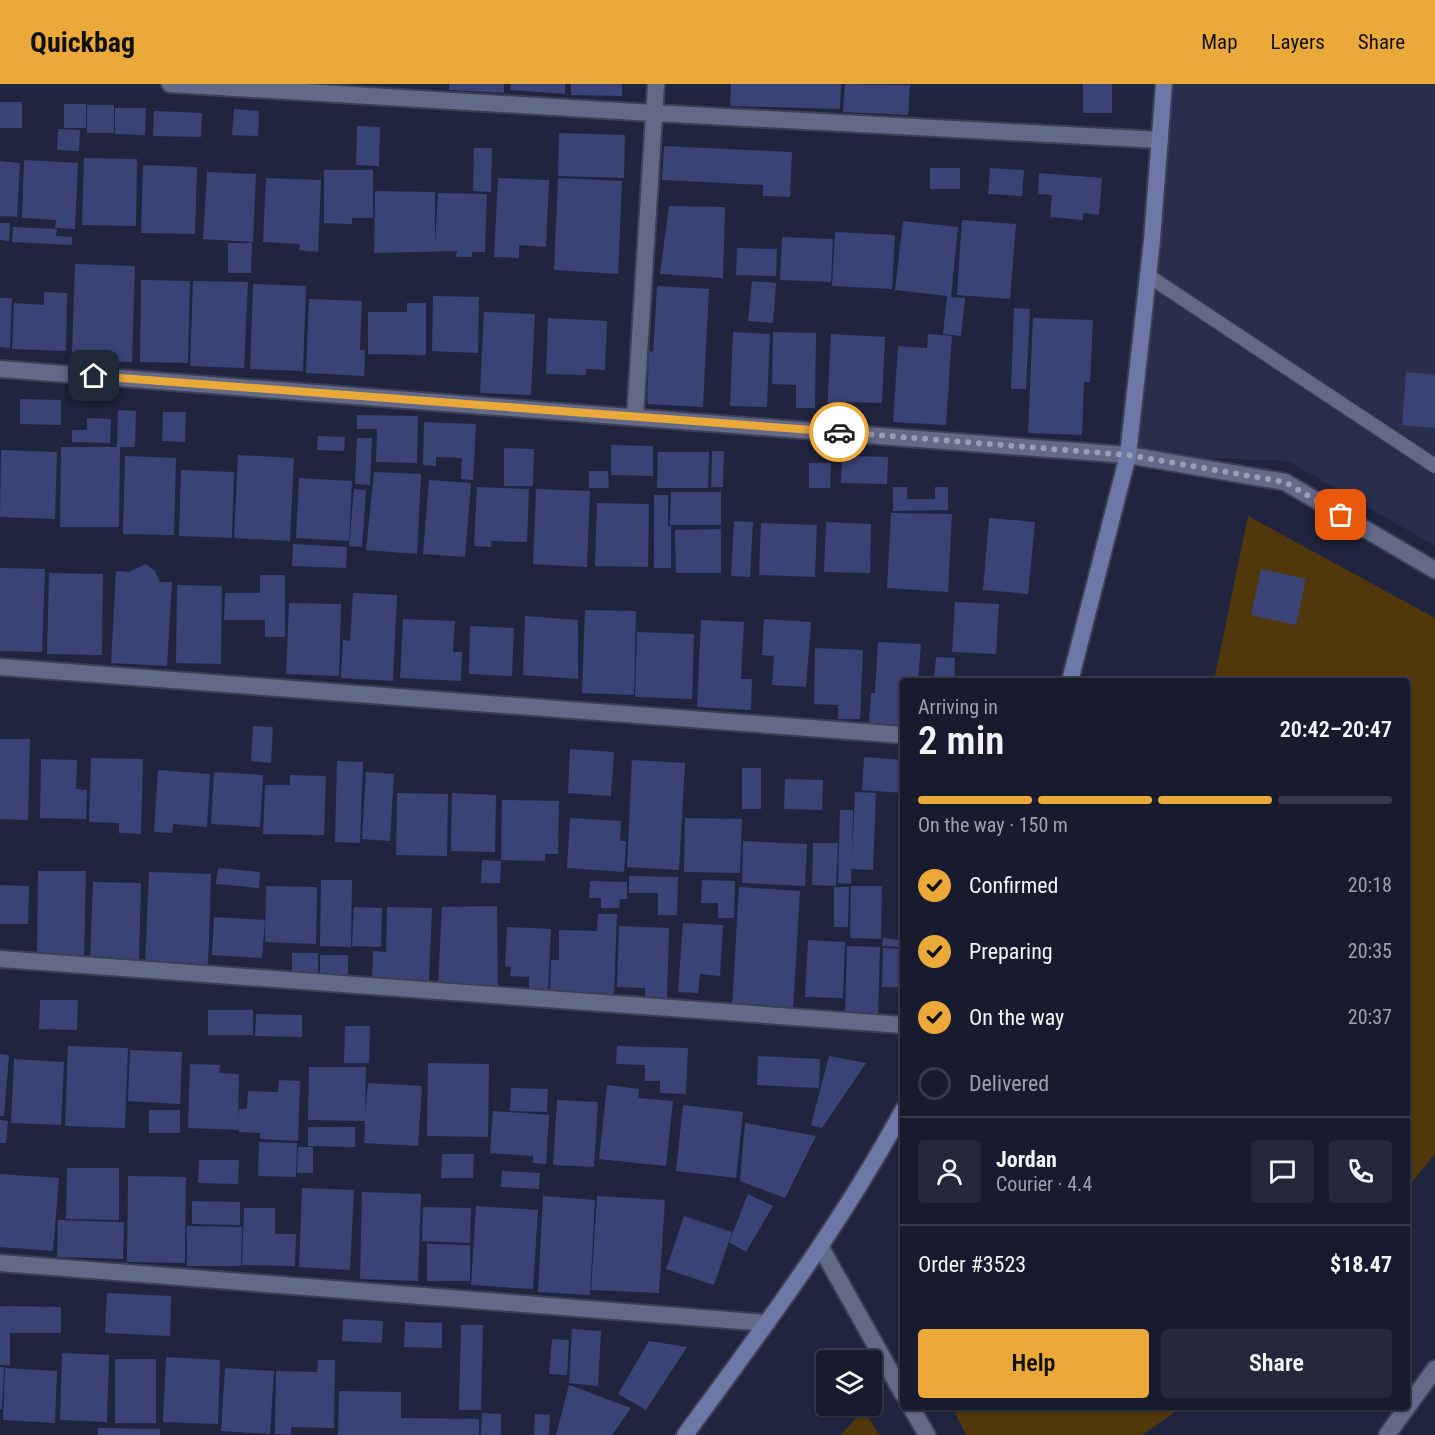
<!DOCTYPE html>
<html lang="en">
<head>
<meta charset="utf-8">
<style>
	:root { --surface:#181b2e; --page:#25283a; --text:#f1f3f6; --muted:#9fa1aa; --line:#36394a; --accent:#eba93a }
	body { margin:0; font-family:"Roboto Condensed",sans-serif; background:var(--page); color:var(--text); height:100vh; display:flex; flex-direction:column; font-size:22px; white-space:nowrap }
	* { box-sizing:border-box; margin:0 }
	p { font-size:20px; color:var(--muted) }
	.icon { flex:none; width:33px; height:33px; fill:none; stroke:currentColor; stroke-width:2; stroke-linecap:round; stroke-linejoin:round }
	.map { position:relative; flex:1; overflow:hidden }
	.panel { position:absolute; left:900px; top:594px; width:510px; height:732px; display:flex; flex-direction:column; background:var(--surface); border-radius:6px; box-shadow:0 2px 4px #0004,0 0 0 2px var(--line) }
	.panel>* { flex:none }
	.fabs { position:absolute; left:816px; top:1266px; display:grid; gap:12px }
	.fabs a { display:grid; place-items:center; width:66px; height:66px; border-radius:6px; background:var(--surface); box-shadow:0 2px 4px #0004,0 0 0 2px var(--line); font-size:30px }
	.pin { position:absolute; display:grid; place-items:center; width:51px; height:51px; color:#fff; margin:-26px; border-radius:12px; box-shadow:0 3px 9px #0006 }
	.courier { position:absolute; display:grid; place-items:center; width:60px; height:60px; margin:-30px; border:4px solid #eba93a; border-radius:50%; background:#fff; color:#222; box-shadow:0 2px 8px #0007 }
	.head em { font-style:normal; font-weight:600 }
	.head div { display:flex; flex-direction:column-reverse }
	.head { display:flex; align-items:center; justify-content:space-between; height:102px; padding:0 18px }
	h1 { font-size:39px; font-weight:600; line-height:45px }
	.bar { display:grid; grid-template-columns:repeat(4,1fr); gap:9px 6px; align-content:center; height:72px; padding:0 18px }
	.bar i { height:8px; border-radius:4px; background:var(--line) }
	.bar .current { background:var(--accent) }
	.bar p { grid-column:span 4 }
	.line { display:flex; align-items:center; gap:15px; padding:0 18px; border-top:2px solid var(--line) }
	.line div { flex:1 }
	.round { display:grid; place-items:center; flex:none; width:63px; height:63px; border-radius:6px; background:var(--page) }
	ol { padding:0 18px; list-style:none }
	li { display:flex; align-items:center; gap:18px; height:66px }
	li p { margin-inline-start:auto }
	li .icon { padding:6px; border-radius:50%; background:var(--accent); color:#111; stroke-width:4 }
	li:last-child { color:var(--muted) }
	li i { width:33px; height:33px; border:3px solid var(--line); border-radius:50% }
	.cta { display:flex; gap:12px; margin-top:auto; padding:12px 18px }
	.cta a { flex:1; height:69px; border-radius:6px; background:var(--accent); color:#111; font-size:24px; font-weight:600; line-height:69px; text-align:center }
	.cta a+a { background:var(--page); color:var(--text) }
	header { display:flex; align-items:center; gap:36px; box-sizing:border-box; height:84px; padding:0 30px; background:var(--accent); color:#111 }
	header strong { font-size:28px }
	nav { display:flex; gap:33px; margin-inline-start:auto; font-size:21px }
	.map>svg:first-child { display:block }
	.built { fill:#292e4d }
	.green { fill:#50370c }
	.building { fill:#3b4376 }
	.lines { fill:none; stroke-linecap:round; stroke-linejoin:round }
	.service-casing { stroke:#3d3f56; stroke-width:16 }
	.minor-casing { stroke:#3d3f56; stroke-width:20 }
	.secondary-casing { stroke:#3d3f56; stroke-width:20 }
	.service { stroke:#636a88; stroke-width:14 }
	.minor { stroke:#636a88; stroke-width:16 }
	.secondary { stroke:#6e77a6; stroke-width:16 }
	.done { stroke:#9b9fb4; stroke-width:6; stroke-dasharray:0 10.8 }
	.route { stroke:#eba93a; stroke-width:8 }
</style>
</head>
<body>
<header>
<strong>Quickbag</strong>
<nav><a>Map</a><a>Layers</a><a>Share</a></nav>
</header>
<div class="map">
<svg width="1435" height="1351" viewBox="0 0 1435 1351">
	<rect width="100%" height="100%" fill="#20243e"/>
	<path class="built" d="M1164,0H1435V462L1288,377L1128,371Z"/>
	<path class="green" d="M1248,432L1435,534V1070L1407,1104V597H1214Z
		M952,1323H1182L1142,1351H966Z
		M863,1326L880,1351H841Z"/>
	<path class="building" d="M449,0H504V9L449,6Z
		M511,0H565V10L510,6Z
		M571,0H622V12L571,11Z
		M731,0H841L840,25L730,22Z
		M845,0L910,1L908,31L843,28Z
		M1083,0H1112V29H1083Z
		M0,18H22V44H0Z
		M64,20H86V44H64Z
		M87,21H114V49H87Z
		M115,24H146L145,51L115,50Z
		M234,25L259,27L258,52L232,51Z
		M154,27L202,29L201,53L153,52Z
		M357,42L380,43L379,82L356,81Z
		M58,45L80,46L79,67L57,66Z
		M559,49L625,51L624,94L558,92Z
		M664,62L792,68L790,113L763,112V101L662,96Z
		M474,64H492L491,108L473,107Z
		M84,74L137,75L136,142L82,141Z
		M24,76L78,79L75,145L55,144L56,136L22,134Z
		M0,77L20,79L17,133L0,132Z
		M143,81L197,83L195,150L141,149Z
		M930,84H960V105H930Z
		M990,84L1024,86L1022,112L988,110Z
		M324,86H373V134H352V140L324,139Z
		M207,88L256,90L253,158L203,155Z
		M1039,89L1102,94L1099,131L1083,129V136L1050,133L1052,111L1038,110Z
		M266,94L321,96L318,168L299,166L300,160L263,158Z
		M498,94L549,96L546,163L519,161V174L494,173Z
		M558,94L622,97L618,190L554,186Z
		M375,107L435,108V159L438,109L487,110L485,168H472V173H456L457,167L374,169Z
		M669,122L725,123L723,194L660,190Z
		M962,136L1016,140L1010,215L957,211Z
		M903,137L958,143L951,213L965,214L961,252L943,250L947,212L895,206Z
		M0,139H10L9,157L0,156Z
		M13,143L57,145L56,152L72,153V161L12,158Z
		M835,148L895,151L892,205L832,202Z
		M782,153L833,155L831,198L780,196Z
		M228,159H252L251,189H228Z
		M737,164L777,165L776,192L736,191Z
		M75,180L135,182L132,278L87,277V270L72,269Z
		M141,196L190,197L188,279L140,278Z
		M193,197L248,198L244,284L190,282Z
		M752,197L776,199L773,239L748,237Z
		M253,200L306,202L303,287L250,285Z
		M657,202L709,205L703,323L647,320L649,267L653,268Z
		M44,208L67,209L66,267L12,265L14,219L44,221Z
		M433,212L479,213L478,269L432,267Z
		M0,214H12L10,264L0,263Z
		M309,215L362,217L360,266H365L364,292L306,289Z
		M407,219H426V271L368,270V228H407Z
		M1014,224L1030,225L1026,305H1011Z
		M484,228L535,230L531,311L480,309Z
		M548,234L607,237L605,286L586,285V291L546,290Z
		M1033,234L1093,236L1090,298H1084L1082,351L1028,349Z
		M733,248L770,250L767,323L730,322Z
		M773,248L816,249L815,324H796V301L772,300Z
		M831,250L885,253L882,319L843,318V331H827Z
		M928,250L952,252L946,341L893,338L898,262L927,264Z
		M1406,288L1435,291V344L1402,341Z
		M20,315L61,316V341L20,340Z
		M118,326L136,327L135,363H120L119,443H60L61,363H117Z
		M163,328H186L185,358L162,357Z
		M357,331L418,332L417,379L376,378L377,345H357Z
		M87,334L111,335L110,359L72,358V346H87Z
		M424,338L476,340L473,396L461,395L462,374L436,373V382L423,381Z
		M318,352L345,353L344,367L317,366Z
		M357,354H372L370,401L355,400Z
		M611,361L653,362V392L611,391Z
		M504,364L534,365L533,402H504Z
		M1,366L57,368L55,435L0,433Z
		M712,367H724L723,403H711Z
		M658,368H709L708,404H657Z
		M238,371L294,374L290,457L234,454Z
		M125,372L176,374L174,451L123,450Z
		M842,372L888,373L887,400L841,399Z
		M809,379H831L830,404H809Z
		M181,386L234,388L232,454L179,452Z
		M589,387H608L609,404H589Z
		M374,388L421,390L417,470L366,466Z
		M299,394L352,397L349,457L296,454Z
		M429,396L471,399L465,473L423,470Z
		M477,403L529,405L527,458L491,457V463L474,462Z
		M893,403H907V415H935V403H948V426L893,427Z
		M354,405L366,406L362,463L349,462Z
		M536,405L590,407L587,483L533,480Z
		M671,408H721V441H670Z
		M654,411H668V442H671V484H654Z
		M597,419L649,420L648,483L595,482Z
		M891,429L952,430L948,508L887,504Z
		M989,434L1035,438L1028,510L983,506Z
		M734,437L753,438L750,493L731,492Z
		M826,438L871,440L870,489L824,488Z
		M761,439L817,441L815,493L759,491Z
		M721,445V489H676L675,446Z
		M293,460L347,463L346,484L292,482Z
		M146,480L155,487L160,498H172L167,582L111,579L116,487L129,488Z
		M0,484L45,485L42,568L0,567Z
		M1261,485L1306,495L1296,541L1251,531Z
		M49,489L103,490L102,571L47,570Z
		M260,491H285V553H265V536H224L225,509H260Z
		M177,501L222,502L221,580L176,579Z
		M353,509L397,511L393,597L341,594L343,556L350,557Z
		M955,518L999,520L996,570L952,568Z
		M289,519L341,520L339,592L286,590Z
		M585,526L636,527L634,611L582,609Z
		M525,532L578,536V595L523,591Z
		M403,535L455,537L453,568H462L461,597L400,594Z
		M764,535L811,538L806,603L772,601L774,572L762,571Z
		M701,536L744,538L741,595H752L751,626L697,623Z
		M470,542L514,544L512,592L469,590Z
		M637,548L694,550L692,615L635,613Z
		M878,558L921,560L918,597H903V642L869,639L871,609H875Z
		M815,564L863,566L860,635H838V621L814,620Z
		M936,573L955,574L954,597H934Z
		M253,642L273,643L271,679L251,677Z
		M0,655H30L28,736L0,735Z
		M570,665L614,668L611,712L568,709Z
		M864,673L903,676V709L862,706Z
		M91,674L143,675L141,750L119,749V739L89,738Z
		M41,675L77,676L76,705L87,706L86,735L40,734Z
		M632,676L685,679L679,786L627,783Z
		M337,677L363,678L360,759L335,758Z
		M742,684H761V725H742Z
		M158,686L210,690L207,743L173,740L172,749L154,748Z
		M214,688L263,691L260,743L211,740Z
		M366,688L394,690L390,757L362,755Z
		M290,691L326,692L324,751L263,750L265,701H290Z
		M785,695L823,696L822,726L784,725Z
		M855,708L876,709L873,786L851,785V800L838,799L840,726H853L852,775Z
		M397,709L448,710L447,772L396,771Z
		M452,709L496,711L495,768L451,767Z
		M502,716L559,717L558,770H545V777L501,776Z
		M570,734L621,737L620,757H626L624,788L567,784Z
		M685,734L742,735L740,789L684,788Z
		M743,757L807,760L805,802L742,799Z
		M813,759H838L836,802L812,801Z
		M482,776L501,777L500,799H481Z
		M218,784L260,788L259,804L216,800Z
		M38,787H86L84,873L37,872Z
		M149,788L211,790L208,884L145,882Z
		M629,792L678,793L677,831H658V809H629Z
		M321,796H352L351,863L320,862Z
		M702,796L735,797L734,834H718V819H701Z
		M590,797L627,798V815H620L619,824H601V814H589Z
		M93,798L141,799L139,877L90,875Z
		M0,801L29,802L28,840H0Z
		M266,802L317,803L316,860L265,858Z
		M851,802H882L881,855L850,854Z
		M739,803L800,807L793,927L732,923Z
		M834,803H849L848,843H834Z
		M497,822L498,907L438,902L442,823Z
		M354,823L382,824L381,863L352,862Z
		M387,823L432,824L429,897L372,895L373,867L386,868Z
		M598,830H617L614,912L550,910L551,876H559V846L597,847Z
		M214,833L265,836L262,874L212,871Z
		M683,839L723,841L720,892L700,890L698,909L678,908Z
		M619,842L669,844L667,916H645V904L617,903Z
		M507,843L551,845L548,906L529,905V893L510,892L511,883L505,882Z
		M902,844L903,863L882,862L883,854L899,856Z
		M808,856L845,858L843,914L805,913Z
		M847,862L880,863L878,935L845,933Z
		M883,864L903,865V903H882Z
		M292,869H318V892L292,891Z
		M320,871H348V894H320Z
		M40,916H78L77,946L39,945Z
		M208,926H253V951H208Z
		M256,930L302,931V953L255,952Z
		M345,942H370L369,979H344Z
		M68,962L128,964L125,1044L65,1042Z
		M617,962L688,964L686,1010L660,1009V997H645V981L616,980Z
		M130,966L182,968L180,1020L128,1017Z
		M0,970L9,971L4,1032H0Z
		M758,972L820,975L819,1004L757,1001Z
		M829,972L866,979L822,1044L811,1041Z
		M14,975L64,978L61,1041L11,1039Z
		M428,979L489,980L488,1053L427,1052Z
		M190,980L220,981L219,989L239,990L238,1037L239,1025H247L248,1007L278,1008L279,996L300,997L298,1057L260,1055V1049L239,1048V1046L188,1044Z
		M309,983H366L365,1032L368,999L422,1002L418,1062L364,1059L365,1037L308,1036Z
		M607,1001L639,1005L638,1014L673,1017L666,1082L599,1075Z
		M511,1004L548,1005L547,1028L510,1027Z
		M557,1016L598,1018L594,1083L553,1081Z
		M683,1021L743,1028L736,1094L676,1087Z
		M149,1026H180V1049H149Z
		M493,1027L549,1031L546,1080L533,1079V1072L490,1069Z
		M0,1036L8,1037L6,1059H0Z
		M745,1039L816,1052L785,1114L740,1097Z
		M308,1043H355V1063L308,1062Z
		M259,1058L297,1059L296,1093L258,1092Z
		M298,1063H313V1089H297Z
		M442,1070H474L473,1094H441Z
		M199,1076H239L238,1100L198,1099Z
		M67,1084H119V1136L66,1135Z
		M502,1087L540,1089L539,1105L501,1103Z
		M0,1090L59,1094L53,1167L0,1163Z
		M128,1092L186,1093L185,1179L127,1178Z
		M302,1104L354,1106L350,1186L299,1183Z
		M362,1108L421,1110L418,1197L360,1195Z
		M748,1110L773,1122L746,1168L729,1158Z
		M543,1112L595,1116L590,1211L538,1208Z
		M597,1112L665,1116L659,1209L591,1206Z
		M192,1117L240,1118V1141L192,1140Z
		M476,1122L538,1126L533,1205L471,1201Z
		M423,1123L471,1124L470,1159L422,1157Z
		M244,1124H275V1150H296L295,1182L242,1181Z
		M684,1132L732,1148L714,1201L666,1185Z
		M58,1136L124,1138L123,1175L57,1173Z
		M187,1142L242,1143L241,1182H187Z
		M427,1160L470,1161V1197H427Z
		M107,1209L171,1212L170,1252L105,1249Z
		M0,1222L61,1223V1249H10V1281H0Z
		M343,1235L383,1237L382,1259L342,1257Z
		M405,1238L442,1239V1264L404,1263Z
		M461,1241H483L481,1326H459Z
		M572,1245L601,1247L598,1302L569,1299Z
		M552,1255L569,1256L567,1291L549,1290Z
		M649,1257L687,1263L646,1326L618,1310Z
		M62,1269L109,1271L107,1338L60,1336Z
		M166,1273L220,1276L218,1340L163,1338Z
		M115,1275H156V1339H115Z
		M318,1276H335L334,1344L291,1343V1351L275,1350L276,1287L317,1288Z
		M0,1283H4L2,1325H0Z
		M5,1284L57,1287L55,1339L3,1336Z
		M225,1284L274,1287L270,1350L221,1347Z
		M569,1301L631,1324L612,1351H556Z
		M339,1307L401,1308V1334L479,1335V1351H338Z
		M482,1329L501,1330V1351H481Z
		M535,1330L550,1331L549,1351H534Z
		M98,1344L160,1345V1351H98Z"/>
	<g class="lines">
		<defs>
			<path id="service" d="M1147,191L1435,382"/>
			<path id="minor" d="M170,0L653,29L1160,56
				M0,285L1128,371L1285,398L1435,486
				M635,333L656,0
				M0,583L903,651
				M0,875L903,941
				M820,1162L903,1310
				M0,1179L767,1239
				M911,1323L927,1351
				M1387,1351L1435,1285"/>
			<path id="secondary" d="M1070,597L1128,371L1152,156L1164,0
				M685,1351C762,1246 841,1141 903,1026"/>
		</defs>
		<use href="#service" class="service-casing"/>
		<use href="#minor" class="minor-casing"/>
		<use href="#secondary" class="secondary-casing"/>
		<use href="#service" class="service"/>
		<use href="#minor" class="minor"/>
		<use href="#secondary" class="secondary"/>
	</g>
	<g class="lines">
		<path class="done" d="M839,348L1128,371L1285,398L1341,431"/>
		<path class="route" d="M94,292L839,348"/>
	</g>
</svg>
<div class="fabs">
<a><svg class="icon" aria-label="layers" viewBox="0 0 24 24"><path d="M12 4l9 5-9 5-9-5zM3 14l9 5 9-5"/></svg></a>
</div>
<div class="pin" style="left:1341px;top:431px;background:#ea580c"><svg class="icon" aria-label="bag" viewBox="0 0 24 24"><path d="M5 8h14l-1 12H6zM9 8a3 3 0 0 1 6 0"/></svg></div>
<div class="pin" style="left:94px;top:292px;background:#1f2937"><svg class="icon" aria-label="home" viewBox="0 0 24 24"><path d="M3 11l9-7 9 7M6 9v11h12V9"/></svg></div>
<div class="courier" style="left:839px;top:348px"><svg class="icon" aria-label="car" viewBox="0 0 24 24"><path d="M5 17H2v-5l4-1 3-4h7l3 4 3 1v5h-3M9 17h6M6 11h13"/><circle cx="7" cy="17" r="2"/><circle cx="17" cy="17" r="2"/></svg></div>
<section class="panel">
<div class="head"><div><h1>2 min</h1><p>Arriving in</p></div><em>20:42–20:47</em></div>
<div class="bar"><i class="current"></i><i class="current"></i><i class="current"></i><i></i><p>On the way · 150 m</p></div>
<ol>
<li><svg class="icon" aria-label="check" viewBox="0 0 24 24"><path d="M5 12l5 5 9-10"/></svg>Confirmed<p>20:18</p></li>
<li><svg class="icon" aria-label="check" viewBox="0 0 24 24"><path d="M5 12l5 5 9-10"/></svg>Preparing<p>20:35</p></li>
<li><svg class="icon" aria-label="check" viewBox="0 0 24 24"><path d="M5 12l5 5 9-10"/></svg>On the way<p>20:37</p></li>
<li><i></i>Delivered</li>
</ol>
<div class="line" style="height:108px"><a class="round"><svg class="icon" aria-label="person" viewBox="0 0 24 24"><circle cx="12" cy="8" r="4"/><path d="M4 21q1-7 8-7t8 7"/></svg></a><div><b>Jordan</b><p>Courier · 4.4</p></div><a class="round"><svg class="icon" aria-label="chat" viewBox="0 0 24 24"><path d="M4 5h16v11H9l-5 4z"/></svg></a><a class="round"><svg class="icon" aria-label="phone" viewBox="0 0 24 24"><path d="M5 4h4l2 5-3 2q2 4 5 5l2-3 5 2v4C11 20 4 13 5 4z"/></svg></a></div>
<div class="line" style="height:78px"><div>Order #3523</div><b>$18.47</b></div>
<div class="cta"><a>Help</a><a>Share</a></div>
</section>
</div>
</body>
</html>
